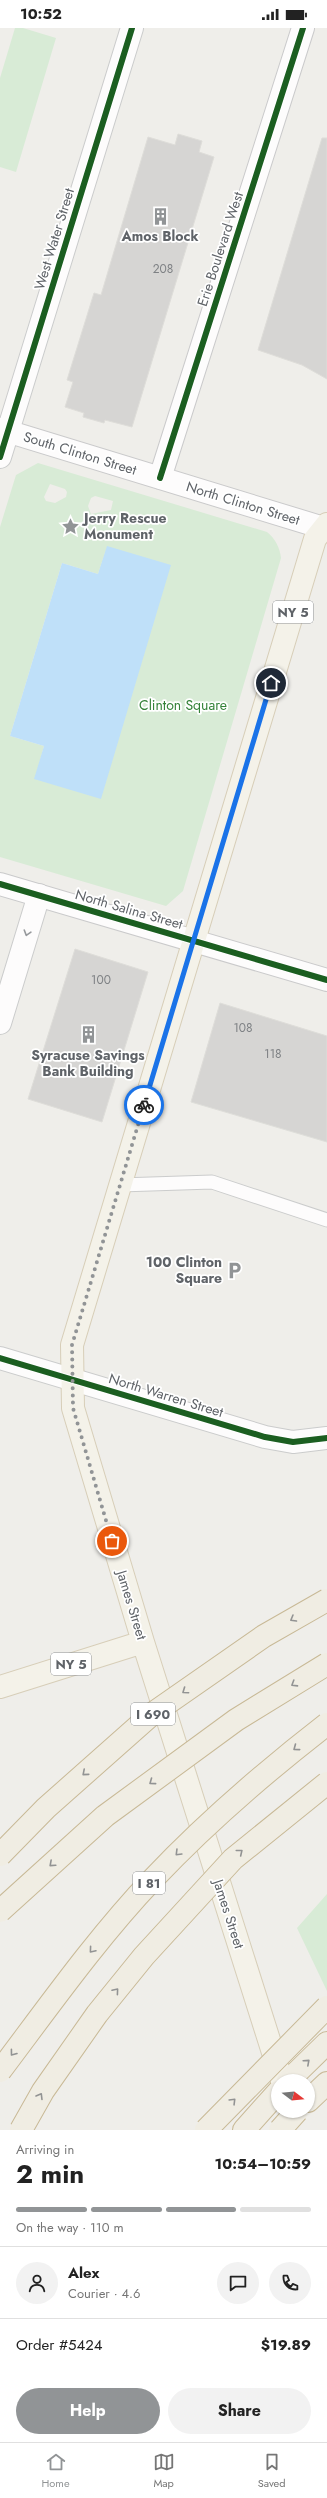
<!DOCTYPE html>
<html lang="en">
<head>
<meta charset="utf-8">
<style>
	:root { --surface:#fff; --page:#f2f2f2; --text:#222; --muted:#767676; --line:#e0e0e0; --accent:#919496 }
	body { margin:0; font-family:Jost,sans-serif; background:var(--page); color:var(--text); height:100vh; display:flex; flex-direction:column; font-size:15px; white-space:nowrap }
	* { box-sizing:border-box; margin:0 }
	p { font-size:13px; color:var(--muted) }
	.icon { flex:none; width:22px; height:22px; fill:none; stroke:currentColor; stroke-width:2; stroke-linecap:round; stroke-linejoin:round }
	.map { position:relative; height:2102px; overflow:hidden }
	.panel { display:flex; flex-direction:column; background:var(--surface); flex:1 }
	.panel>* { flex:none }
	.needle { width:26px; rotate:106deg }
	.buttons { position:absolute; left:271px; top:2046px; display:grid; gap:8px }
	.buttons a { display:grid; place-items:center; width:44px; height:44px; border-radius:50%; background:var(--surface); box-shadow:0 1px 3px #0004; font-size:20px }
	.pin { position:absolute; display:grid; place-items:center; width:34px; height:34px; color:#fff; margin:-17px; border:2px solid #fff; border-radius:50%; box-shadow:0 1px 4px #0007 }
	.courier { position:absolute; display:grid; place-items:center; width:40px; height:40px; margin:-20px; border:3px solid #1a73e8; border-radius:50%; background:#fff; color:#222; box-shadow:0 1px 5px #0007 }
	.head em { font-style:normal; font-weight:700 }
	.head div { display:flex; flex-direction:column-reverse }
	.head { display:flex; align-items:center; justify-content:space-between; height:68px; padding:0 16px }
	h1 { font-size:26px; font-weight:700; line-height:30px }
	.bar { display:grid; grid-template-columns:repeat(4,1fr); gap:6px 4px; align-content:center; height:48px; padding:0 16px }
	.bar i { height:5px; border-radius:3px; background:var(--line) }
	.bar .on { background:var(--accent) }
	.bar p { grid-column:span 4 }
	.line { display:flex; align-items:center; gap:10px; padding:0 16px; border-top:1px solid var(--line) }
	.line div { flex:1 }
	.round { display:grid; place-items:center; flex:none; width:42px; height:42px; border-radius:21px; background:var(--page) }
	.primary-button { display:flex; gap:8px; margin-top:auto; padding:8px 16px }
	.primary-button a { flex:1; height:46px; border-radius:24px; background:var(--accent); color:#fff; font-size:16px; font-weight:700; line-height:46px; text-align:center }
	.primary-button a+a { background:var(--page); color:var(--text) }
	.status { display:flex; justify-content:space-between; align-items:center; height:28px; padding:0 20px; background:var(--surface); direction:ltr }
	.status svg { height:11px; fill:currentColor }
	.dock { display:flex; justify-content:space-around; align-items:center; height:56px; border-top:1px solid var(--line); background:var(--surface); font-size:11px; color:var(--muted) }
	.dock a { display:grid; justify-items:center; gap:2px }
	.dock .on { color:var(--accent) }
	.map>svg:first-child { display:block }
	.green { fill:#d8ebd6; fill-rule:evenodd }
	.water { fill:#bfe0f9 }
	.building { fill:#d6d5d3; stroke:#deddd9 }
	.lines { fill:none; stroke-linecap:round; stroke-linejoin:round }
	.lane-casing { stroke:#cbcccc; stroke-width:15 }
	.street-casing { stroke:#cbcccc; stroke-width:24 }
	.secondary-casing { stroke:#cacacb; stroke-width:24 }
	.primary-casing { stroke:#d7ceb8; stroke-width:24 }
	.highway-casing { stroke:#c8b996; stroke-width:24 }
	.lane { stroke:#fdfcfc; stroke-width:13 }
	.street { stroke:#fdfcfc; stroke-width:22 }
	.secondary { stroke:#fdfcfc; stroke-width:22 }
	.primary { stroke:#f4f2e9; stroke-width:22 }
	.highway { stroke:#f0ede3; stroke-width:22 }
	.highway-bridge-casing { stroke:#c8b996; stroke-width:24; stroke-linecap:butt }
	.highway-bridge { stroke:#f0ede3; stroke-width:22 }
	.cycleway-casing { stroke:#fff; stroke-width:8 }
	.cycleway { stroke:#1b5e20; stroke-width:6 }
	.oneway { stroke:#96999c }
	.oneway2 { stroke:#929393 }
	.done { stroke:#919496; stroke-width:4; stroke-dasharray:0 7.2 }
	.route { stroke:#1a73e8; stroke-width:5 }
	.labels { text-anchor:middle; stroke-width:3.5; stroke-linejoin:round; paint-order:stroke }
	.number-label { font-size:12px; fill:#7e8184 }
	.shield { fill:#fff; stroke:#8f9295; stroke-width:1 }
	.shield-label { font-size:13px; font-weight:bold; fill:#5f6368 }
	.poi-label { font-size:14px; font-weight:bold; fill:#5f6368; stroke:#fff }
	.street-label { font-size:14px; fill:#5f6368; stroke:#fff }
	.park-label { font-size:14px; fill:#348238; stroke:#fff }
</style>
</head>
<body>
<div class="status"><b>10:52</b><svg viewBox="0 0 49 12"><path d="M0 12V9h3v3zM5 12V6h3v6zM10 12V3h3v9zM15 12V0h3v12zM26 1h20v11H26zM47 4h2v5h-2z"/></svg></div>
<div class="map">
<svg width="327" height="2102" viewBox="0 0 327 2102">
	<rect width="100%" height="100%" fill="#efeeea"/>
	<path class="green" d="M15,0H23L56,10L16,144L0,139V50Z
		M38,435L267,504C275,510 280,520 281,530L183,863L166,878L0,829V499L16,447ZM50,456L65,461L67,464L66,469L55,475L46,473L44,469ZM95,468L113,473L111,482L91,486L88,478L91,470ZM107,518L35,751L44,718L10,708L62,535L98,546Z
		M327,1866V1963L297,1900Z"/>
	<path class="water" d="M107,518L171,537L101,771L34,751L44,718L10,708L62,535L98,546Z"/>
	<path class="building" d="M178,106L202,113L199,124L214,129L132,399L105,392L104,395L83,389L84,385L65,379L73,354L67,352L94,265L101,267L148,109L175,117Z
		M322,110H327V351L302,337L258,322Z
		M75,921L148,944L102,1094L28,1071Z
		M220,975L327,1008V1114L191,1074Z"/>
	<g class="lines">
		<defs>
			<path id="lane" d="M120,1157L212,1154L327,1192"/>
			<path id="street" d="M0,429L132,0
				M0,995L39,867
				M0,1330L265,1409L293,1414L327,1410"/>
			<path id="secondary" d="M0,401L327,501
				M160,450L303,0
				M0,856L327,952"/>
			<path id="primary" d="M0,1659L143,1614
				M282,2053L143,1614L73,1380L72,1317L315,511L327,496"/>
			<path id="highway" d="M288,2053L327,2015
				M308,2073L327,2055
				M244,2102L278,2064"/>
		</defs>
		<use href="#lane" class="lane-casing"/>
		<use href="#street" class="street-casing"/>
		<use href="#secondary" class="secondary-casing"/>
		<use href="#primary" class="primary-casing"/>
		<use href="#highway" class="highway-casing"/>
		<use href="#lane" class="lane"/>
		<use href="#street" class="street"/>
		<use href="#secondary" class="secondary"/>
		<use href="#primary" class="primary"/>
		<use href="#highway" class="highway"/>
		<defs>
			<path id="highway-bridge" d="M0,1827L46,1780L152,1686L264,1608L327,1572
				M0,1883L105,1788L236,1692L327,1636
				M0,2043C49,1978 97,1910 153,1851C207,1794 265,1744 327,1696
				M21,2102L43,2063L97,1986L144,1928L233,1831L327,1755
				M206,2102L327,1979
				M280,2102L297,2083"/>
		</defs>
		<use href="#highway-bridge" class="highway-bridge-casing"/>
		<use href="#highway-bridge" class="highway-bridge"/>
		<defs>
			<path id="cycleway" d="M0,429L132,0
				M160,450L303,0
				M0,856L327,952
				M0,1330L265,1409L293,1414L327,1410"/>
		</defs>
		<use href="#cycleway" class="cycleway-casing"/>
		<use href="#cycleway" class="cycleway"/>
	</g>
	<defs><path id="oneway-chevron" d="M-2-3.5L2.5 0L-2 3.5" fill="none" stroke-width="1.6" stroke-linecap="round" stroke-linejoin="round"/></defs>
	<use class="oneway" href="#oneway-chevron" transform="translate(27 905) rotate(107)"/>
	<g class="oneway2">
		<use href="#oneway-chevron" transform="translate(293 1591) rotate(150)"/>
		<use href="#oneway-chevron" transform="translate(294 1656) rotate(148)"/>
		<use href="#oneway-chevron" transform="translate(185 1663) rotate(145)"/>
		<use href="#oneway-chevron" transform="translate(296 1720) rotate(143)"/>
		<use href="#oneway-chevron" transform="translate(85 1745) rotate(139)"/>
		<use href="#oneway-chevron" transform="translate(152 1754) rotate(144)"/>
		<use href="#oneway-chevron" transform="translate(240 1824) rotate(-39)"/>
		<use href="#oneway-chevron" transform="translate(178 1825) rotate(135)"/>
		<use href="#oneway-chevron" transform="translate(52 1836) rotate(138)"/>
		<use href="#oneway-chevron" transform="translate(92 1922) rotate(130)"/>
		<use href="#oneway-chevron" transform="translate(116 1963) rotate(-50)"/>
		<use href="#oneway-chevron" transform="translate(13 2025) rotate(127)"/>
		<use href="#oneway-chevron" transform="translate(307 2034) rotate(-42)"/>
		<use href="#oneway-chevron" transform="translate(40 2068) rotate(-59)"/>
		<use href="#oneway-chevron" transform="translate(233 2073) rotate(-45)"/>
	</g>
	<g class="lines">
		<path class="done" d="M112,1513L73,1380L72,1317L144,1077"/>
		<path class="route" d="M144,1077L271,655"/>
	</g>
	<defs>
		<symbol id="building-bare" viewBox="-9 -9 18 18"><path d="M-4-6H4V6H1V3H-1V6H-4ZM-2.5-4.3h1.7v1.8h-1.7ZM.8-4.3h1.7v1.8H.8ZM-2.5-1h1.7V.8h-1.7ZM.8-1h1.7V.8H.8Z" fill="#919496" stroke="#fff" stroke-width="2.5" paint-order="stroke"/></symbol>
		<symbol id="sight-bare" viewBox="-9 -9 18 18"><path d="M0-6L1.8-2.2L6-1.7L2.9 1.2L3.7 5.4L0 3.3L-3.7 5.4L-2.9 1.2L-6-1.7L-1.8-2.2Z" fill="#919496" stroke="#fff" stroke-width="2.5" paint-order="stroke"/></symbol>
		<symbol id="parking-bare" viewBox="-9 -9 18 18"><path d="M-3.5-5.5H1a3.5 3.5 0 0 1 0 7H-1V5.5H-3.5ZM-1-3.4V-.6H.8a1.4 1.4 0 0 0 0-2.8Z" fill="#919496" stroke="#fff" stroke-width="2.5" paint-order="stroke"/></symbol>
	</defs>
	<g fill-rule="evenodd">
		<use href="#building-bare" x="148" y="176" width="25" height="25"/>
		<use href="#sight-bare" x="58" y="486" width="25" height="25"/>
		<use href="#building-bare" x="76" y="994" width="25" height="25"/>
		<use href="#parking-bare" x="222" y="1230" width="25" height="25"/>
	</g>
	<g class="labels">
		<g class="number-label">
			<text x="163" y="245">208</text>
			<text x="101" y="956">100</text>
			<text x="243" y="1004">108</text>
			<text x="273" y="1030">118</text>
		</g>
		<g class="shield">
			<rect x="273" y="573" width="40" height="22" rx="3"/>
			<rect x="51" y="1625" width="40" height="22" rx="3"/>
			<rect x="131" y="1675" width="44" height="22" rx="3"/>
			<rect x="133" y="1844" width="32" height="22" rx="3"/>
		</g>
		<g class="shield-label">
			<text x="293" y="589">NY 5</text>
			<text x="71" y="1641">NY 5</text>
			<text x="153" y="1691">I 690</text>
			<text x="149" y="1860">I 81</text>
		</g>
		<g class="poi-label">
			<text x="160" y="213">Amos Block</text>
			<text x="84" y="495" text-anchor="start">Jerry Rescue<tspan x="84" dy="16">Monument</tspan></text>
			<text x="88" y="1032">Syracuse Savings<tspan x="88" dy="16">Bank Building</tspan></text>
			<text x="222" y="1239" text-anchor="end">100 Clinton<tspan x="222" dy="16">Square</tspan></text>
		</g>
		<g class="street-label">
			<text transform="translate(54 211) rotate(-73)" y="5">West Water Street</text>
			<text transform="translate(220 221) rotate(-72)" y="5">Erie Boulevard West</text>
			<text transform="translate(80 425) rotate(17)" y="5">South Clinton Street</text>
			<text transform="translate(243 475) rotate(17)" y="5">North Clinton Street</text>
			<text transform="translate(129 881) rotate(16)" y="5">North Salina Street</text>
			<text transform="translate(166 1367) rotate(17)" y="5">North Warren Street</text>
			<text transform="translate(132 1577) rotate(73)" y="5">James Street</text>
			<text transform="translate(229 1886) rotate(72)" y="5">James Street</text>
		</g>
		<g class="park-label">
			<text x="183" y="682">Clinton Square</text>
		</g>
	</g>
</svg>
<div class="buttons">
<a><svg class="needle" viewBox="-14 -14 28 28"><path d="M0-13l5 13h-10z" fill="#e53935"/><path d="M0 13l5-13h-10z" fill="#767676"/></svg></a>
</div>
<div class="pin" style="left:112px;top:1513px;background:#ea580c"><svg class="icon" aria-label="bag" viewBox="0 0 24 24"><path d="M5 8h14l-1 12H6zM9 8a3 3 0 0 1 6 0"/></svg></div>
<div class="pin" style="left:271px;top:655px;background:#1f2937"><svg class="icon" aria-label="home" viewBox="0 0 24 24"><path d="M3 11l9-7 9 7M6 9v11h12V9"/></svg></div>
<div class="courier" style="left:144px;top:1077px"><svg class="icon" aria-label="bike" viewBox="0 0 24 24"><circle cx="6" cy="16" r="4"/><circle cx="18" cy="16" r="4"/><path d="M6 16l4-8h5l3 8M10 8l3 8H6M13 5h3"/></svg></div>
</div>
<section class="panel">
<div class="head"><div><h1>2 min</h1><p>Arriving in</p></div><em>10:54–10:59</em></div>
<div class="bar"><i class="on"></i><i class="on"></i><i class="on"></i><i></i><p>On the way · 110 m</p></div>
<div class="line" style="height:72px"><a class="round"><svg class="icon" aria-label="person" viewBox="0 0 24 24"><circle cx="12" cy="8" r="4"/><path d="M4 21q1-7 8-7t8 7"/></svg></a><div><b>Alex</b><p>Courier · 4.6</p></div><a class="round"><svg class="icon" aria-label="chat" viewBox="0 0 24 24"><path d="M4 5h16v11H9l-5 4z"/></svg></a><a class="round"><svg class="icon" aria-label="phone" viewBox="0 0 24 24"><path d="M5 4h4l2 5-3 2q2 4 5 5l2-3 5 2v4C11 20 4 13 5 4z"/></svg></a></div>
<div class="line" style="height:52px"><div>Order #5424</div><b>$19.89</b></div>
<div class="primary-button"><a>Help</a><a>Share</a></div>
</section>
<nav class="dock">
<a class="on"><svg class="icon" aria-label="home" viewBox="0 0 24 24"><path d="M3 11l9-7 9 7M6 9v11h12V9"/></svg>Home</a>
<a><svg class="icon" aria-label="map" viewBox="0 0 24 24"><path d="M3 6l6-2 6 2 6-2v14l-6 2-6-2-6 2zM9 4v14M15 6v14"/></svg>Map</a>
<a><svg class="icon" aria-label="saved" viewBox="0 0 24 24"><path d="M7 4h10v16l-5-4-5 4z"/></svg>Saved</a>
</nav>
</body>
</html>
